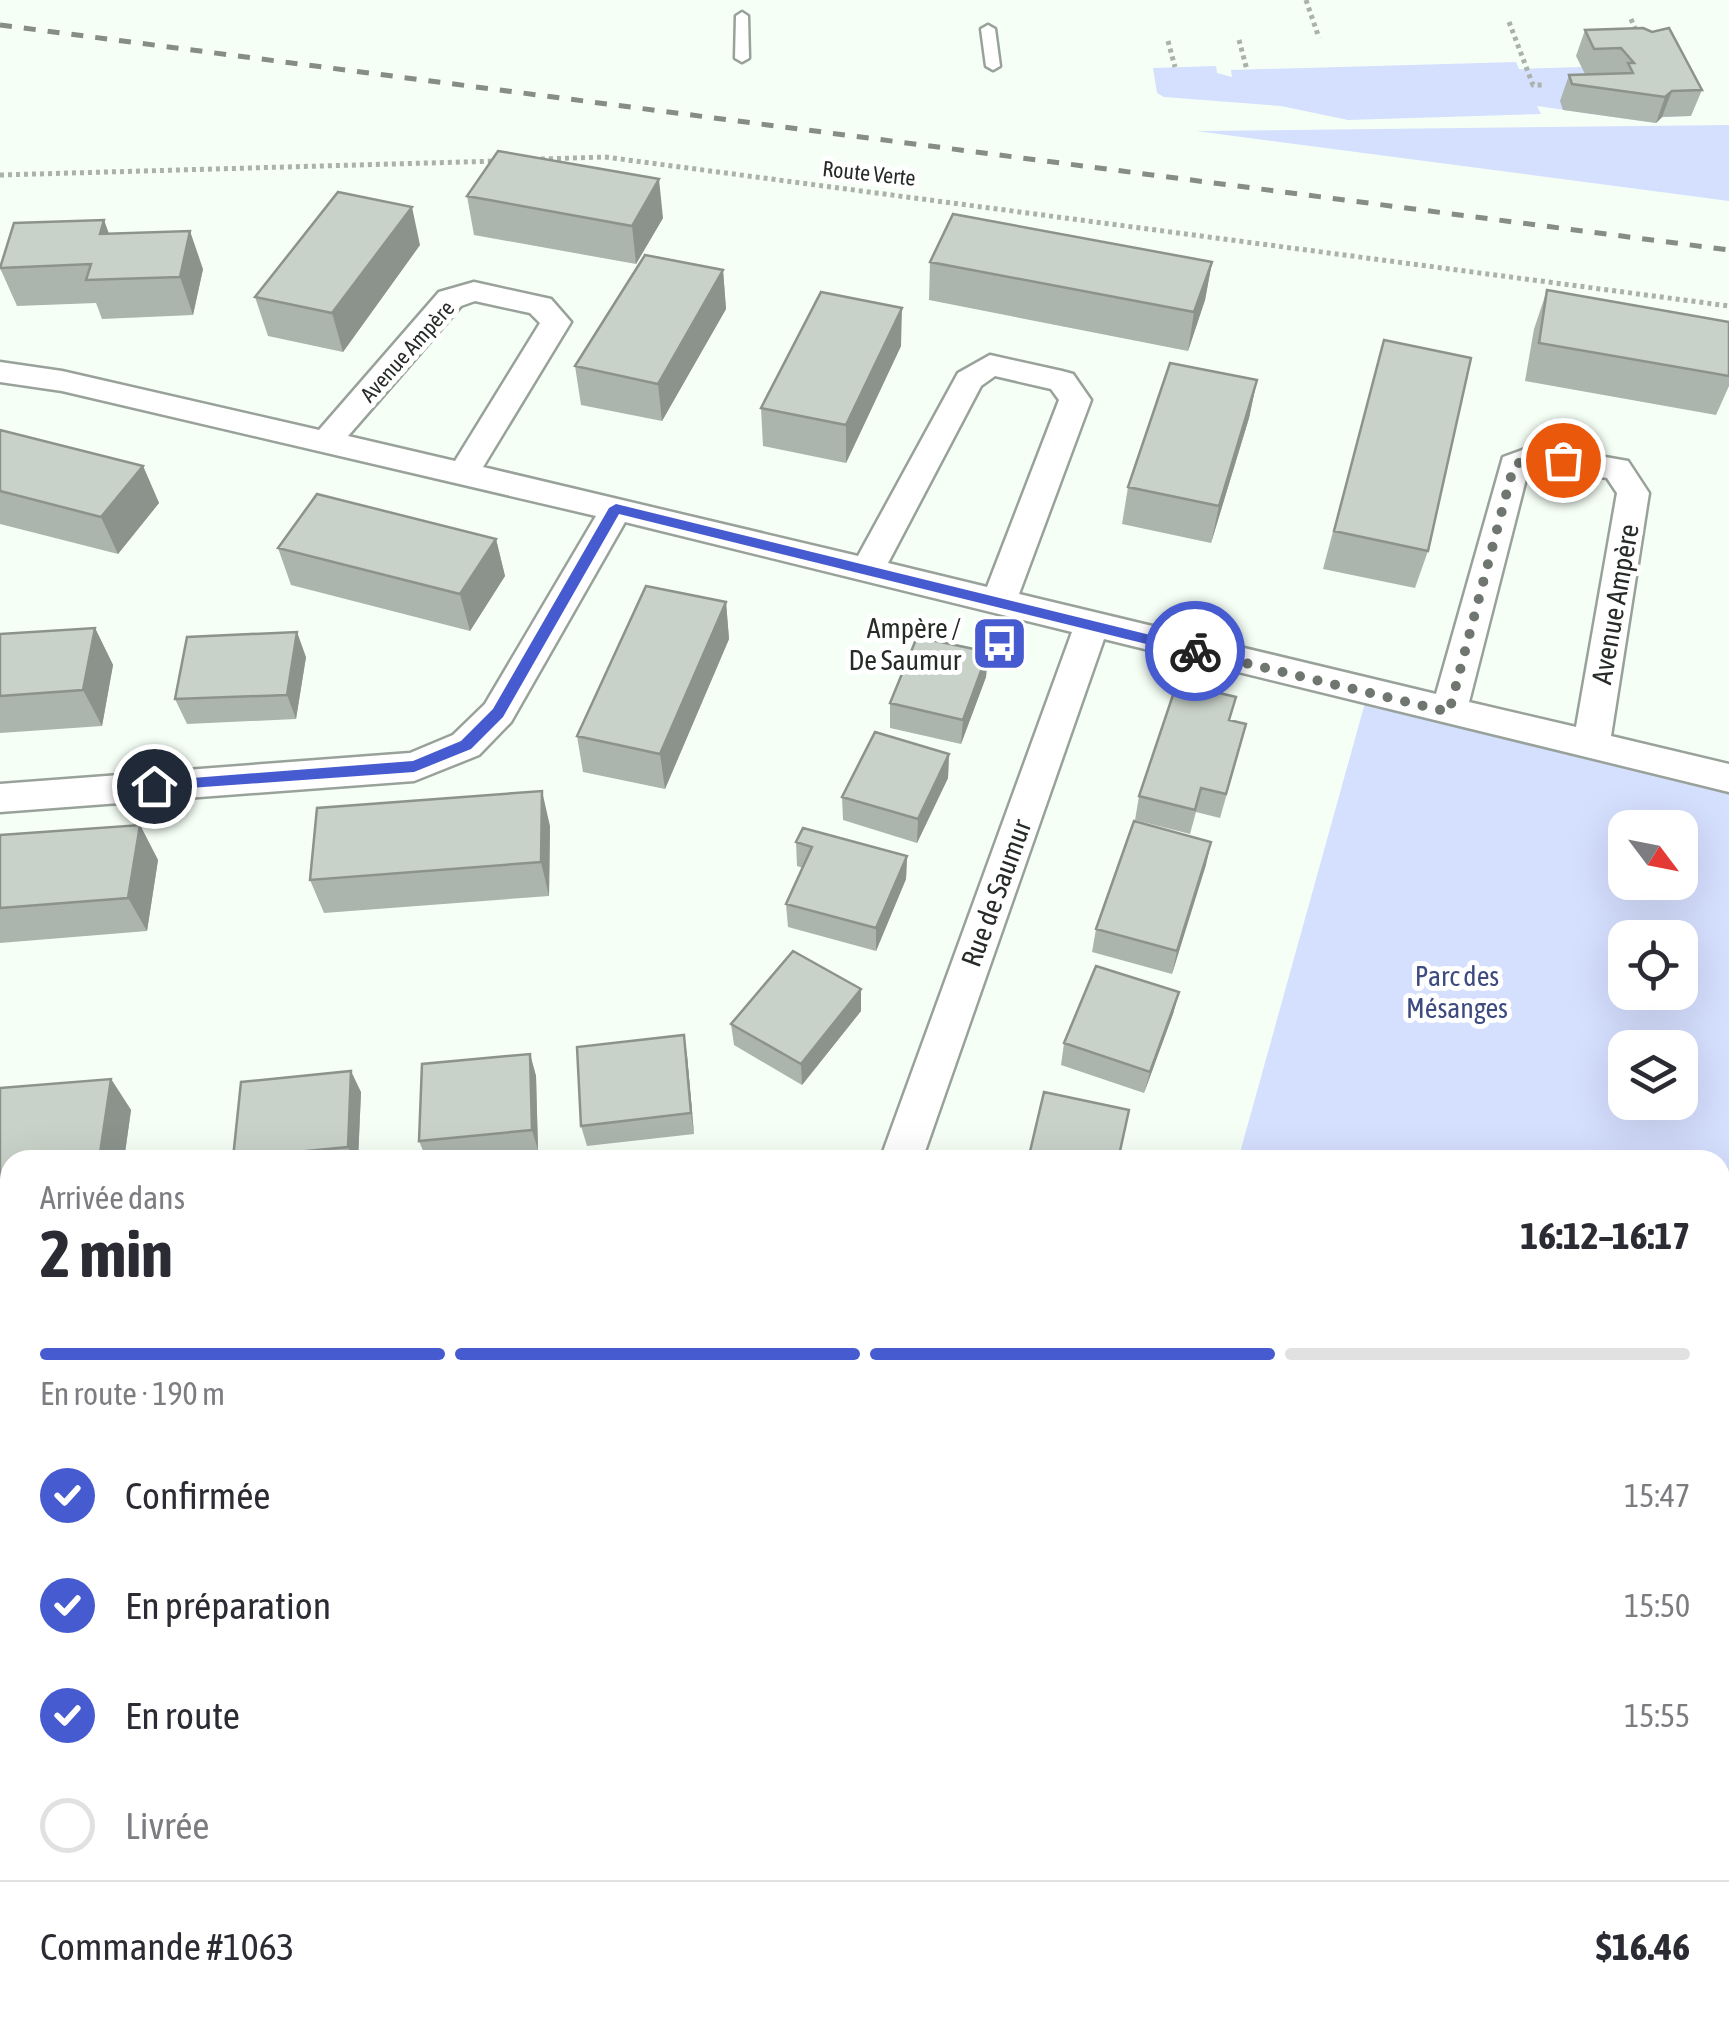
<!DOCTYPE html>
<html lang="fr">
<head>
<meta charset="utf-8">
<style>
	:root { --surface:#fff; --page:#f2f2f3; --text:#2b2b33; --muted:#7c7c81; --line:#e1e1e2; --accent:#465bcf }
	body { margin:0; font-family:"Asap Condensed",sans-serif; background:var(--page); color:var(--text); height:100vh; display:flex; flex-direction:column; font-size:38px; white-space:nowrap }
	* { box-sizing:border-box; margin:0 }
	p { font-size:32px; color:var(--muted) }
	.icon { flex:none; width:55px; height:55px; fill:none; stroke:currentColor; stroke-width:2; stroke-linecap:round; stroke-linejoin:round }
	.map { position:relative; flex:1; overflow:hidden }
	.panel { position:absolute; left:0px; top:1150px; width:1730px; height:880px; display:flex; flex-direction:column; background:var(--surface); border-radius:30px 30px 0 0; box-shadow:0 10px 40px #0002 }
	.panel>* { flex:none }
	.needle { width:65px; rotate:122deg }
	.tools { position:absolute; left:1608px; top:810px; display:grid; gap:20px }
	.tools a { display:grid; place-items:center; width:90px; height:90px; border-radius:20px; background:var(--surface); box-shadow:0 10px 40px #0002; font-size:50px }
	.pin { position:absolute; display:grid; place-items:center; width:85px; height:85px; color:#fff; margin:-42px; border:5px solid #fff; border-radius:50%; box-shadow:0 2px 10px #0007 }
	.courier { position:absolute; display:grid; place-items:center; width:100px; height:100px; margin:-50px; border:8px solid #465bcf; border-radius:50%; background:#fff; color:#222; box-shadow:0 2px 12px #0007 }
	.overview em { font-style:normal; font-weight:700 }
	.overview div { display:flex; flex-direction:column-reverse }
	.overview { display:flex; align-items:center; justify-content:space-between; height:170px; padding:0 40px }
	h1 { font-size:65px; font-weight:700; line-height:75px }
	.bar { display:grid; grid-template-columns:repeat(4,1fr); gap:15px 10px; align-content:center; height:120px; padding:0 40px }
	.bar i { height:12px; border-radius:8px; background:var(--line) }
	.bar .active { background:var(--accent) }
	.bar p { grid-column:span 4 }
	.line { display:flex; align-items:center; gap:25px; padding:0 40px; border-top:2px solid var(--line) }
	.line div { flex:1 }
	ol { padding:0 40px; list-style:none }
	li { display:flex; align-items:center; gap:30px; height:110px }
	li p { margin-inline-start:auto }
	li .icon { padding:10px; border-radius:50%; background:var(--accent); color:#fff; stroke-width:4 }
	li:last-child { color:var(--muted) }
	li i { width:55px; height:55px; border:5px solid var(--line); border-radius:50% }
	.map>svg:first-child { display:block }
	.green { fill:#d5dffe; fill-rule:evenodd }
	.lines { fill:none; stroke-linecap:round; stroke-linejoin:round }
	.service-casing { stroke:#99a29a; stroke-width:5 }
	.minor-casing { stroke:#99a29a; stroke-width:5 }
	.path { stroke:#aab2aa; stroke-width:5; stroke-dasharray:4 4; stroke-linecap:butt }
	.service { fill:#fff; fill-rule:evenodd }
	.minor { fill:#fff; fill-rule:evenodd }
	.rail { stroke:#868c86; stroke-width:5; stroke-dasharray:12 12; stroke-linecap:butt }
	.wall { fill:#acb5ad }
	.shaded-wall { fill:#8c938d }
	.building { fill:#c8d2c9; stroke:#8c938d; stroke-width:2.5 }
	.route { fill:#465bcf }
	.done { stroke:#6f756f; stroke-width:10; stroke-dasharray:0 18 }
	.labels { text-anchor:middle; stroke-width:10; stroke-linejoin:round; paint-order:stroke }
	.far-street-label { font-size:22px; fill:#272b27; stroke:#fff }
	.street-label { font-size:28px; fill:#272b27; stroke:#fff }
	.poi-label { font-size:28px; fill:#272b27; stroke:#fff; text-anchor:end }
	.park-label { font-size:28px; fill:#3d4b7f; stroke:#fff }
</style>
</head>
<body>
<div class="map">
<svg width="1729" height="2030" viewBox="0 0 1729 2030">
	<rect width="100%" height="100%" fill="#f5fff6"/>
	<path class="green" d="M1660,54L1691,116L1663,117L1655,123L1537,106L1541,114L1348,120L1281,106L1164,97L1157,93L1153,68L1216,66L1217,73L1232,77L1231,70L1516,62L1519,69L1581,67Z
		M1729,125V201L1196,131Z
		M1368,692L1729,778V1832L1720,1833V1160H1244L1241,1149ZM1625,828H1680V882H1625ZM1625,938H1680V992H1625ZM1625,1048H1680V1102H1625Z"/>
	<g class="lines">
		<defs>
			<path id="service" d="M742,12L748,16L749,58L742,62L735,58L736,16Z
				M988,25L995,29L1000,66L993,70L986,66L981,29Z"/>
			<path id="minor" d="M474,282L551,299L571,322L483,467L858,556L958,373L990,355L1062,371L1073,374L1091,400L1019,594L1436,694L1503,457L1536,445L1628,461L1649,493L1611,736L1729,764V792L1104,639L922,1160H880L1072,632L625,522L511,722L479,755L414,781L0,812V784L410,753L453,735L485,704L596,516L62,391L0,382V362L62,371L319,430L439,292ZM475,301L530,313L540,323L455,461L348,436L461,306ZM995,376L1051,389L1059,400L987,587L888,563L981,386ZM1539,467L1607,478L1617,493L1576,727L1469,702L1528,471Z
				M10,1279V1319L0,1320V1280Z
				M1729,1806V1858L1720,1859V1807Z
				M50,2020H184L180,2030H46Z"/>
		</defs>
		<use href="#service" class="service-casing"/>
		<use href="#minor" class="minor-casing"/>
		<path class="path" d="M1306,0L1319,38
			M1631,19L1637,33
			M1509,22L1533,85H1545
			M1239,40L1247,70
			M1168,41L1175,67
			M541,159L605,157L1729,306
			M0,175L499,161"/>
		<use href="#service" class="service"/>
		<use href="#minor" class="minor"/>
		<path class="rail" d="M0,25L1729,250"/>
	</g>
	<path class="wall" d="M1643,28L1702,90L1691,116L1662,117L1656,123L1563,110L1560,101L1569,75L1585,74L1576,56L1585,30Z
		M467,196L663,218L636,264L474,235Z
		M109,234L203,269L193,315L102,319L96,303L17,306L0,268Z
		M420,245L343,352L268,336L255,297Z
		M930,262H1212L1205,300L1188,351L929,300Z
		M723,270L726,309L662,421L581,405L575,366Z
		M1547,290L1729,322V386L1716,415L1525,381L1534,329Z
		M1384,340L1428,551L1415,588L1323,569Z
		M901,346L846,463L763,446L761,408Z
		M1257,380L1249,418L1211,543L1122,524L1128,487Z
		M0,430L143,466L159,503L118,554L0,524Z
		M496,539L505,576L470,631L291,585L278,548Z
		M726,602L729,639L665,789L583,772L577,736Z
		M95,628L113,665L102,726L0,733V634Z
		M988,652L986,677L961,744L890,728V703Z
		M306,657L296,719L187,724L175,699Z
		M1230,720L1240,748L1220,818L1196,812L1190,834L1135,820L1139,796Z
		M949,754L948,778L917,843L843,820L842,797Z
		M140,825L158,860L147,931L0,943V835Z
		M550,826L549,896L324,913L310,880Z
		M796,842L907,856L906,879L876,951L788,927L786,904L803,868L797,866Z
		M1211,842L1172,974L1092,952L1096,929Z
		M861,989V1011L802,1085L734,1045L731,1024Z
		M1179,992L1173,1014L1144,1093L1061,1065L1064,1043Z
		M530,1054L536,1076L538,1150L427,1160L419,1141Z
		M687,1056L694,1134L587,1146L581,1126Z
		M111,1079L131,1110L124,1160H10V1206H0V1088Z
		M361,1092L358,1160H234L233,1158Z
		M0,1404H10V1535L0,1536Z
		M1729,1978V1999L1723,1980Z
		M1390,2020L1502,2030H1378L1377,2025Z
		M1560,2020H1687L1690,2030H1562Z"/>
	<path class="shaded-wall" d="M1672,91L1662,117L1656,123L1665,97Z
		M659,179L663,218L636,264L632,226Z
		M412,207L420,245L343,352L332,313Z
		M104,220L118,258L100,234Z
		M190,231L203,269L193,315L180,277Z
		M1212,262L1205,300L1188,351L1194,312Z
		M723,270L726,309L662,421L658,384Z
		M902,308L901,346L846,463V425Z
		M1257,380L1249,418L1211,543L1219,506Z
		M143,466L159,503L118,554L101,517Z
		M496,539L505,576L470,631L460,594Z
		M726,602L729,639L665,789L660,754Z
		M95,628L113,665L102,726L83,690Z
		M297,632L306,657L296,719L287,695Z
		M988,652L986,677L961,744L963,720Z
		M949,754L948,778L917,843L918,819Z
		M542,791L550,826L549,896L541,862Z
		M140,825L158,860L147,931L128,898Z
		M1211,842L1206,865L1172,974L1177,951Z
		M907,856L906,879L876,951V928Z
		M861,989V1011L802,1085L801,1064Z
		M1179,992L1173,1014L1144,1093L1150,1072Z
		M684,1035L687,1056L694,1134L691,1113Z
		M530,1054L536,1076L538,1150L532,1130Z
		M351,1071L361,1092L358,1160H354L348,1147Z
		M111,1079L131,1110L124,1160H99Z
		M10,1464V1518L2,1512Z"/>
	<path class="building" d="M1643,28L1652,32L1669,28L1702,90L1672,91L1665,97L1572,84L1569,75L1633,73L1628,63H1634L1621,48L1594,49L1585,30Z
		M498,151L659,179L632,226L467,196Z
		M338,192L412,207L332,313L255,297Z
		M953,214L1212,262L1194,312L930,262Z
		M104,220L100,234L190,231L180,277L86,280L91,264L0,268L14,223Z
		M645,255L723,270L658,384L575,366Z
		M1547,290L1729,322V376L1539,343Z
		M821,292L902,308L846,425L761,408Z
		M1384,340L1471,358L1428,551L1334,531Z
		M1170,363L1257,380L1219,506L1128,487Z
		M0,430L143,466L101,517L0,491Z
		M317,494L496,539L460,594L278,548Z
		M646,586L726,602L660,754L577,736Z
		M95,628L83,690L0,696V634Z
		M297,632L287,695L175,699L187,637Z
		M917,637L988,652L963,720L890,703Z
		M1177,683L1236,697L1229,720L1246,724L1226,794L1201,788L1195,810L1139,796Z
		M875,732L949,754L918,819L842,797Z
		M542,791L541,862L310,880L317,808Z
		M1134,821L1211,842L1177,951L1096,929Z
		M140,825L128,898L0,908V835Z
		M803,828L907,856L876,928L786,904L812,847L796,842Z
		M793,951L861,989L801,1064L731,1024Z
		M1096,966L1179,992L1150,1072L1064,1043Z
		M684,1035L691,1113L581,1126L577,1047Z
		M530,1054L532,1130L419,1141L422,1064Z
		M351,1071L348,1147L233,1158L241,1082Z
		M111,1079L99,1160H10V1174L0,1175V1088Z
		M1044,1092L1129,1110L1118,1160H1028Z
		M0,1404H10V1464L2,1512H0Z
		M1390,2020H1499L1502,2030H1392Z
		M1578,2020H1687L1690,2030H1580Z"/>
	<path class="route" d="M616,504L1195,646L1202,651L1195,656L619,514L503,717L471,749L414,772L148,791V782L154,781L413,761L461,741L493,709L609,508Z"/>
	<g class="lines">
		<path class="done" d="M1195,651L1449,712L1514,465L1536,456L1563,460"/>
	</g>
	<defs>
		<symbol id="bus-square" viewBox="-11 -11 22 22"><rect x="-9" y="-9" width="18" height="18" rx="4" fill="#465bcf" stroke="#fff"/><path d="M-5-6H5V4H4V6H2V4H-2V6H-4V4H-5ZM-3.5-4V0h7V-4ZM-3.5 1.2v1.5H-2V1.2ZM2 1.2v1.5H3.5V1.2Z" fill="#fff"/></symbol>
	</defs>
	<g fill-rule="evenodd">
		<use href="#bus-square" x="968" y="612" width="63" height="63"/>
	</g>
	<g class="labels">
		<g class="far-street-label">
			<text transform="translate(869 173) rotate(6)" y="8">Route Verte</text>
			<text transform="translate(407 351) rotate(-48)" y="8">Avenue Ampère</text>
		</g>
		<g class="street-label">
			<text transform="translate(1615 604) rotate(-80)" y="10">Avenue Ampère</text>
			<text transform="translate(996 893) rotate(-70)" y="10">Rue de Saumur</text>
		</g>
		<g class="poi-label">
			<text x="961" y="638">Ampère /<tspan x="961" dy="32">De Saumur</tspan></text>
		</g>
		<g class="park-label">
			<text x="1457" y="986">Parc des<tspan x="1457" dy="32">Mésanges</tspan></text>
		</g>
	</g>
</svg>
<div class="tools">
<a><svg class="needle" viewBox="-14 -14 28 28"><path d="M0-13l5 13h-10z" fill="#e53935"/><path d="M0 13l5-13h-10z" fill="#7c7c81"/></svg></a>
<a><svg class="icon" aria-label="locate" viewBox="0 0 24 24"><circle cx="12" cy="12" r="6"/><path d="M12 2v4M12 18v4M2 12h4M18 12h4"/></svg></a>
<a><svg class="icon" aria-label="layers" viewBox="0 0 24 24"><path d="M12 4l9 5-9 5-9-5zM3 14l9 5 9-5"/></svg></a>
</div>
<div class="pin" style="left:1563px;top:460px;background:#ea580c"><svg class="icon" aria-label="bag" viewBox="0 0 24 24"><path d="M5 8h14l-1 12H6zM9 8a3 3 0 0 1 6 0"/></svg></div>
<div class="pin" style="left:154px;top:786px;background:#1f2937"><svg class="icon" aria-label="home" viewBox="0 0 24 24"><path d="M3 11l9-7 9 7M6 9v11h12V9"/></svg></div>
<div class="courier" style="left:1195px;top:651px"><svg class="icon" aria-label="bike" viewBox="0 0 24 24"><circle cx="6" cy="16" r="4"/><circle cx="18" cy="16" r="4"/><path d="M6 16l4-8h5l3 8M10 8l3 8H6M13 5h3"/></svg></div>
<section class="panel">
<div class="overview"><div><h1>2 min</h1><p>Arrivée dans</p></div><em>16:12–16:17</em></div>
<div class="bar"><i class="active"></i><i class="active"></i><i class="active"></i><i></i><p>En route · 190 m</p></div>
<ol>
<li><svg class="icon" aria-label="check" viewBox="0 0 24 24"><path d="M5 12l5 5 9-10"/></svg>Confirmée<p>15:47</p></li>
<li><svg class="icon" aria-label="check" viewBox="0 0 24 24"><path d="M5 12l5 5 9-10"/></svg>En préparation<p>15:50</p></li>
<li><svg class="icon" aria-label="check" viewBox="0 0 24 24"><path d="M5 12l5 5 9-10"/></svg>En route<p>15:55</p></li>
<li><i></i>Livrée</li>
</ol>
<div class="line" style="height:130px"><div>Commande #1063</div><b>$16.46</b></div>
</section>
</div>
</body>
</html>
